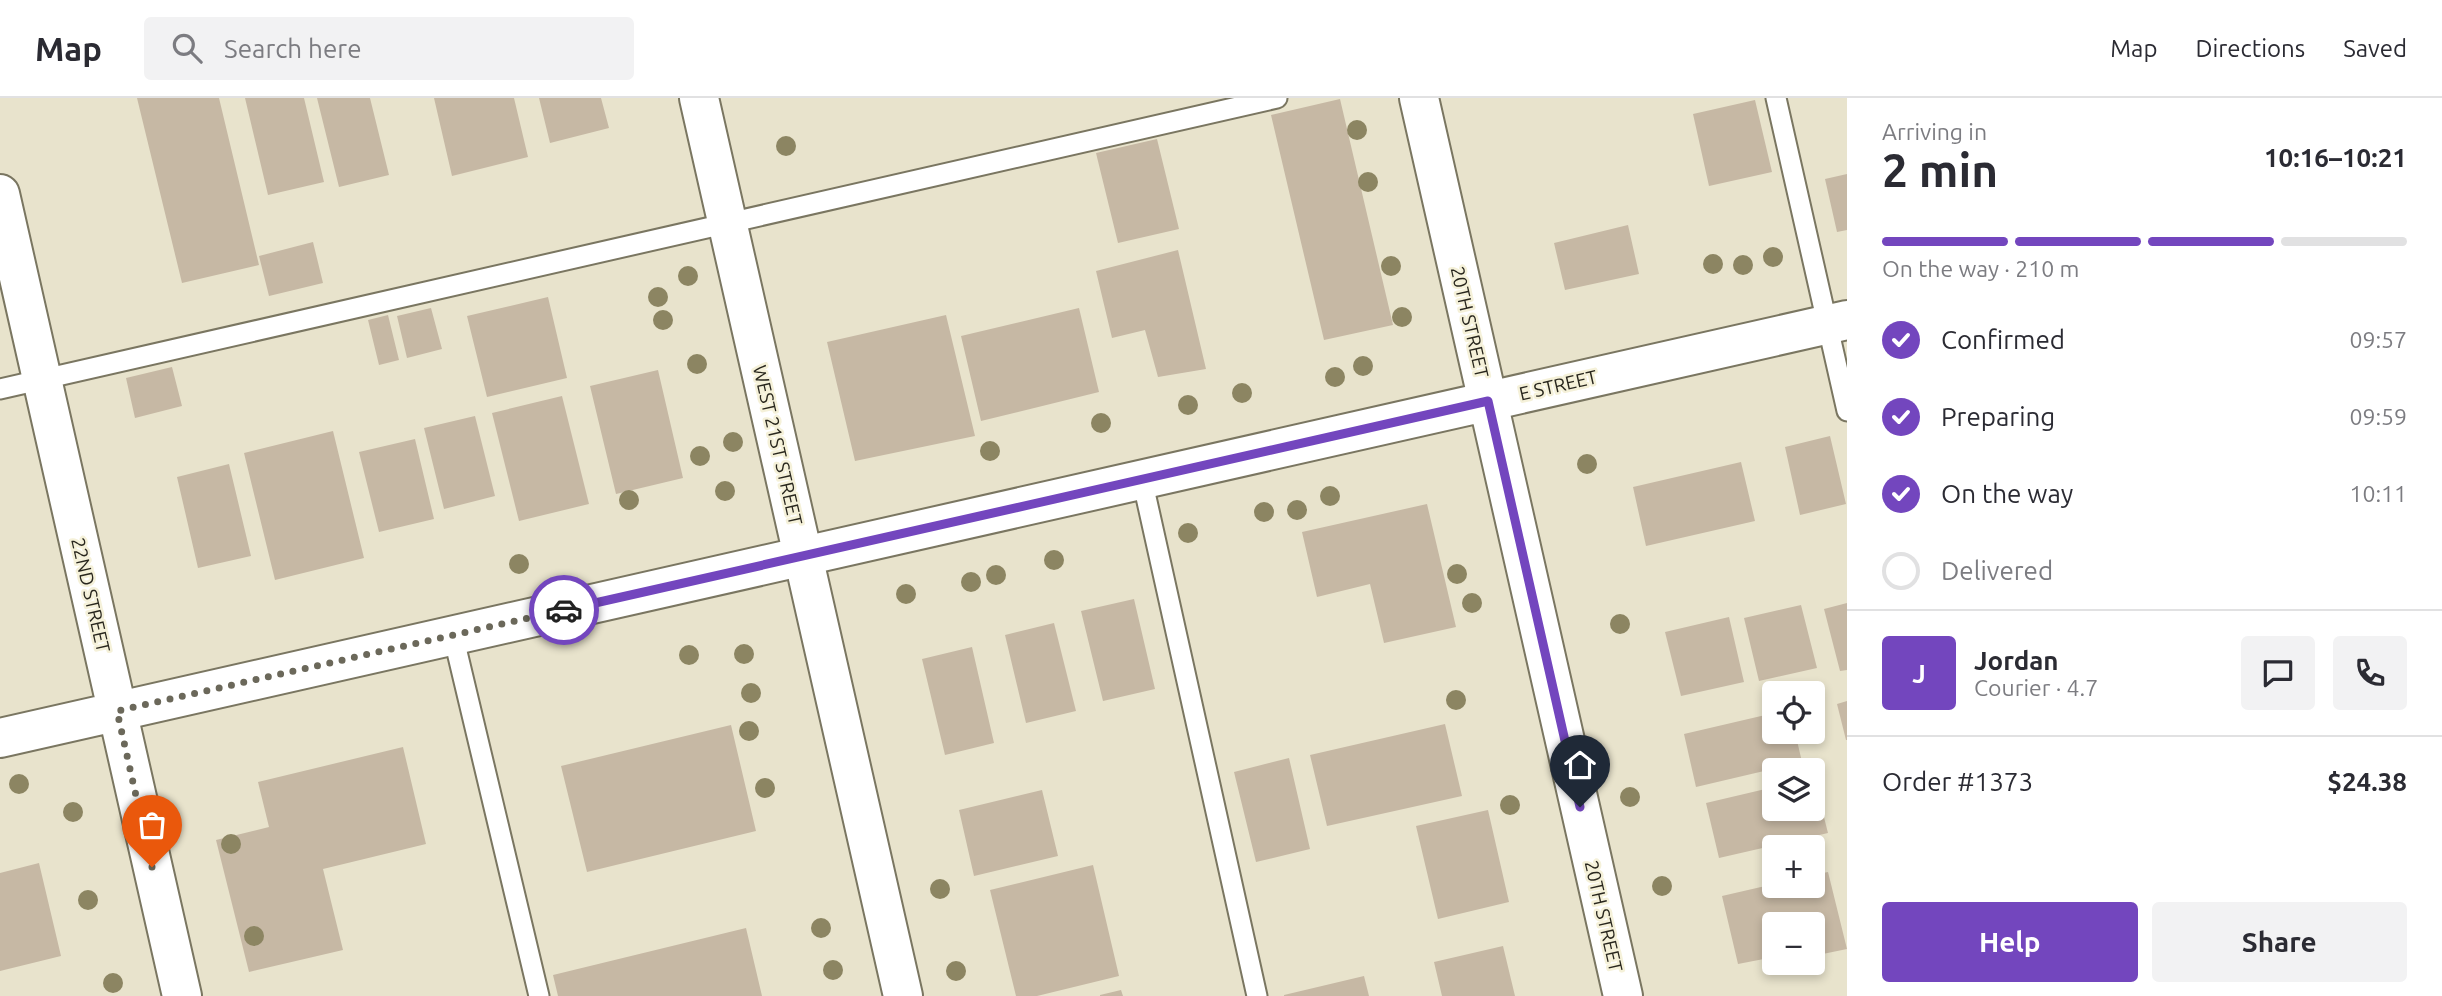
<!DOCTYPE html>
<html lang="en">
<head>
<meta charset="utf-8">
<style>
	:root { --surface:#fff; --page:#f2f2f3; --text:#2b2b33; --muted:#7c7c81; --line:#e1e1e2; --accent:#7346be }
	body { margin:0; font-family:Ubuntu,sans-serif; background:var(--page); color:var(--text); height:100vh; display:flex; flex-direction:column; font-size:26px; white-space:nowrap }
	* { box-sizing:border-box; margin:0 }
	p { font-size:23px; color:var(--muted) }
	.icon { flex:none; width:38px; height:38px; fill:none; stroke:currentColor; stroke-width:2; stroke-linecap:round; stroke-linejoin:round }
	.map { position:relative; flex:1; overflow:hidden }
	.panel { display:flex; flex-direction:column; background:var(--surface); width:595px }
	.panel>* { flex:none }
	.fabs { position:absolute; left:1762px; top:583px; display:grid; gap:14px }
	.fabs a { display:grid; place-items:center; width:63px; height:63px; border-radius:7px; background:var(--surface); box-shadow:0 4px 10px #0003; font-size:35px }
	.pin { position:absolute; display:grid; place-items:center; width:60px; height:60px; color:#fff; margin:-72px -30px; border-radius:50% 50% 50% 0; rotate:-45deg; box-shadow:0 0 7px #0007 }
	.pin .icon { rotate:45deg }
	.courier { position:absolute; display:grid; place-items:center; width:70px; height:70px; margin:-35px; border:5px solid #7346be; border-radius:50%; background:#fff; color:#222; box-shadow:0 2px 9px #0007 }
	.headline em { font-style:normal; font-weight:700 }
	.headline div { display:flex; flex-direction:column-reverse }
	.headline { display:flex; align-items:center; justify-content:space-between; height:119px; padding:0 35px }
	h1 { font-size:46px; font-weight:700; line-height:52px }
	.bar { display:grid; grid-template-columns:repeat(4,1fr); gap:10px 7px; align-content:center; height:84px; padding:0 35px }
	.bar i { height:9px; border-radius:5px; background:var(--line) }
	.bar .active { background:var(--accent) }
	.bar p { grid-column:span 4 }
	.line { display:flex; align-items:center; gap:18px; padding:0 35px; border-top:2px solid var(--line) }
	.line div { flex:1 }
	.round { display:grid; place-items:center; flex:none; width:74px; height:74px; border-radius:7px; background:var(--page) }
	ol { padding:0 35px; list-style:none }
	li { display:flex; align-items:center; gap:21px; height:77px }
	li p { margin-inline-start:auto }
	li .icon { padding:7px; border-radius:50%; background:var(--accent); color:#fff; stroke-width:4 }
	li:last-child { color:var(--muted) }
	li i { width:38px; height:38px; border:4px solid var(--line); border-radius:50% }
	.action { display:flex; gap:14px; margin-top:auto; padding:14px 35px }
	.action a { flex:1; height:80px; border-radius:7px; background:var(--accent); color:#fff; font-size:28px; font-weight:700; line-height:80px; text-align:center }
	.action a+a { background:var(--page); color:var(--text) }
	header { display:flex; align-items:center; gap:42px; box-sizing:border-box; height:98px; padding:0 35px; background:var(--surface); border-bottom:2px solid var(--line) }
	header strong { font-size:33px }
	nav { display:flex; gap:38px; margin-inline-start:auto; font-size:24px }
	.search { width:490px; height:63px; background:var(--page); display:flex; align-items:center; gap:18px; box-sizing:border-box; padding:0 24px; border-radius:7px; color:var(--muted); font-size:26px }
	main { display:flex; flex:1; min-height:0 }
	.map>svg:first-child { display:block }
	.building { fill:#c6b8a4 }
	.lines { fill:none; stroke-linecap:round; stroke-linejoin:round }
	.service-casing { stroke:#7a7661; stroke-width:23 }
	.minor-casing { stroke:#7a7661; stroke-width:42 }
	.tertiary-casing { stroke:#7a7661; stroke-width:42 }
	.service { stroke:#fff; stroke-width:19 }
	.minor { stroke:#fff; stroke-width:38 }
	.tertiary { stroke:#fff; stroke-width:38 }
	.tree { fill:#8c8562 }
	.done { stroke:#6b685a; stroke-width:7; stroke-dasharray:0 12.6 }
	.route { stroke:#7346be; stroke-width:9 }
	.labels { text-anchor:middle; stroke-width:5; stroke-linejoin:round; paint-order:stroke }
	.street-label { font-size:19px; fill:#28261d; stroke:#f5f1d9 }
</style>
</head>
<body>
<header>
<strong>Map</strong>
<div class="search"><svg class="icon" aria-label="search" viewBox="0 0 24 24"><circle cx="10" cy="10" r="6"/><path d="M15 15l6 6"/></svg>Search here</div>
<nav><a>Map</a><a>Directions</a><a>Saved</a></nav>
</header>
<main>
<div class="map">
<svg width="1847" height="898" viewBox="0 0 1847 898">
	<rect width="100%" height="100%" fill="#e8e3cc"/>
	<path class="building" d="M137,0H219L259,167L182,185Z
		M245,0H304L324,84L268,97Z
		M317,0H370L389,77L339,89Z
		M434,0H514L528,59L452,78Z
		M539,0H601L609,30L550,45Z
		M1340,1L1393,227L1324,242L1271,17Z
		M1755,2L1772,74L1709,88L1693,16Z
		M1157,41L1179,131L1118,145L1096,55Z
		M1847,76V132L1837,134L1825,81Z
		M1628,127L1639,176L1565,192L1554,145Z
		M313,144L323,185L269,198L259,158Z
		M1178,152L1206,271L1158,279L1145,232L1112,240L1096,173Z
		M548,199L567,280L487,299L467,218Z
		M431,210L442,251L407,260L397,218Z
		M1079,210L1099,294L981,323L961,238Z
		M388,217L399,262L379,267L368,222Z
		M946,217L975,338L855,363L827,244Z
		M172,269L182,308L135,320L126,280Z
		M658,272L683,380L616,396L590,288Z
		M562,298L589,406L519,423L492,315Z
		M475,318L495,398L444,411L424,330Z
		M333,333L364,460L275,482L244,355Z
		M1830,338L1846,406L1800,417L1785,349Z
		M415,341L434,421L379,434L359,354Z
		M1741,364L1755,423L1646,448L1633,389Z
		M229,366L251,458L198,470L177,379Z
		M1427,406L1456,529L1384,545L1370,486L1317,499L1302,434Z
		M1134,501L1155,591L1103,603L1081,513Z
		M1847,505V572L1840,573L1824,511Z
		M1801,507L1817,570L1759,583L1744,520Z
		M1729,519L1744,584L1681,598L1665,534Z
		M1054,525L1076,613L1026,625L1005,537Z
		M972,549L994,645L945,657L922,561Z
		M1847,603V642H1846L1837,606Z
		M1774,615V634H1795L1802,664L1696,689L1684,636Z
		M1445,626L1462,698L1327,728L1310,657Z
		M731,627L756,733L587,774L561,668Z
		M403,649L426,746L323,771L343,852L249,874L216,742L269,729L258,684Z
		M1289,660L1310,751L1256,764L1234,674Z
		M1813,676L1828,735L1719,760L1706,705L1774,689V710H1813Z
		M1042,692L1058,758L974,778L959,712Z
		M1488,712L1509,804L1438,821L1416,728Z
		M39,765L61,858L0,873V775Z
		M1093,767L1119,878L1037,898H1016L990,792Z
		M1828,774L1847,851L1813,858V826H1774V859L1738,866L1722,798L1774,786V788H1813V777Z
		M746,830L762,898H558L553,877Z
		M1503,848L1515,898H1442L1434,864Z
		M1364,878L1369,898H1284V897Z
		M1121,892L1123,898H1100V897Z"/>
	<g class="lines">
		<defs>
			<path id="service" d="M1776,0L1847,313
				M0,291L1277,0
				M1142,381L1257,898
				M453,537L539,898"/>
			<path id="minor" d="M1419,0L1623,898
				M0,96L182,898
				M0,640L1847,222"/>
			<path id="tertiary" d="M699,0L903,898"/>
		</defs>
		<use href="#service" class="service-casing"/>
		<use href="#minor" class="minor-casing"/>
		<use href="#tertiary" class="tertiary-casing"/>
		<use href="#service" class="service"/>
		<use href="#minor" class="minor"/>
		<use href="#tertiary" class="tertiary"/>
	</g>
	<g class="tree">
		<circle cx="1357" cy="32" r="10"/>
		<circle cx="786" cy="48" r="10"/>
		<circle cx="1368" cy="84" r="10"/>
		<circle cx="1773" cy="159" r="10"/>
		<circle cx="1713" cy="166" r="10"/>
		<circle cx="1743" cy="167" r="10"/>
		<circle cx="1391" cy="168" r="10"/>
		<circle cx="688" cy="178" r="10"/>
		<circle cx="658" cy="199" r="10"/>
		<circle cx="1402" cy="219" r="10"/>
		<circle cx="663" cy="222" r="10"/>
		<circle cx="697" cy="266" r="10"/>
		<circle cx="1363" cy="268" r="10"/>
		<circle cx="1335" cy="279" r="10"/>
		<circle cx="1242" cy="295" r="10"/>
		<circle cx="1188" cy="307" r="10"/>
		<circle cx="1101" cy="325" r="10"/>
		<circle cx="733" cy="344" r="10"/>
		<circle cx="990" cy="353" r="10"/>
		<circle cx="700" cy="358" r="10"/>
		<circle cx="1587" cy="366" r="10"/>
		<circle cx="725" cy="393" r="10"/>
		<circle cx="1330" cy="398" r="10"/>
		<circle cx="629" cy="402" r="10"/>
		<circle cx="1297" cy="412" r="10"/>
		<circle cx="1264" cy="414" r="10"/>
		<circle cx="1188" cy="435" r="10"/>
		<circle cx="1054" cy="462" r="10"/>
		<circle cx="519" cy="466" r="10"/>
		<circle cx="1457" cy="476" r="10"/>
		<circle cx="996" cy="477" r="10"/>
		<circle cx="971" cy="484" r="10"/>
		<circle cx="906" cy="496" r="10"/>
		<circle cx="1472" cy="505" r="10"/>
		<circle cx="1620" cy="526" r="10"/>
		<circle cx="744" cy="556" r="10"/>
		<circle cx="689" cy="557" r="10"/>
		<circle cx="751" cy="595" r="10"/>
		<circle cx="1456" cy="602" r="10"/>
		<circle cx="749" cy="633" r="10"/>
		<circle cx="19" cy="686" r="10"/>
		<circle cx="765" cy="690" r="10"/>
		<circle cx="1630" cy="699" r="10"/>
		<circle cx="1510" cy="707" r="10"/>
		<circle cx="73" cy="714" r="10"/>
		<circle cx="231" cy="746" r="10"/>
		<circle cx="1662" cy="788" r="10"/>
		<circle cx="940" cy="791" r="10"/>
		<circle cx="88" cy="802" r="10"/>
		<circle cx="821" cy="830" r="10"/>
		<circle cx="254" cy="838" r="10"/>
		<circle cx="833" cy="872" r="10"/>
		<circle cx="956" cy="873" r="10"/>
		<circle cx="113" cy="885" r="10"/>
	</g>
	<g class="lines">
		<path class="done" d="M152,769L117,613L564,512"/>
		<path class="route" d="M564,512L1488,303L1580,709"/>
	</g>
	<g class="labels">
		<g class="street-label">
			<text transform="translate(1470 224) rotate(77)" y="7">20TH STREET</text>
			<text transform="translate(1558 287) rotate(-13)" y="7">E STREET</text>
			<text transform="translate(778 347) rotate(77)" y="7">WEST 21ST STREET</text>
			<text transform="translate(91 497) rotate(77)" y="7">22ND STREET</text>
			<text transform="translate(1604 818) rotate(77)" y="7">20TH STREET</text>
		</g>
	</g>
</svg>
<div class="fabs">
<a><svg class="icon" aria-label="locate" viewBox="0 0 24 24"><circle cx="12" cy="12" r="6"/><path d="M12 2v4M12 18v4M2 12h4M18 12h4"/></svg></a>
<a><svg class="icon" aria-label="layers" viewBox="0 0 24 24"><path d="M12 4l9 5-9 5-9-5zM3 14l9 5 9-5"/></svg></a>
<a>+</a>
<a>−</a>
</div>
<div class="pin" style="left:152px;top:769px;background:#ea580c"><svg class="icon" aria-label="bag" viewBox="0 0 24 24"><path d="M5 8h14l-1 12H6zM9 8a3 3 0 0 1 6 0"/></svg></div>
<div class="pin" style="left:1580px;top:709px;background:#1f2937"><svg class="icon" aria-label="home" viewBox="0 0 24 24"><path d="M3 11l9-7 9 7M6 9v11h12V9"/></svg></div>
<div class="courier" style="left:564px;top:512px"><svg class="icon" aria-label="car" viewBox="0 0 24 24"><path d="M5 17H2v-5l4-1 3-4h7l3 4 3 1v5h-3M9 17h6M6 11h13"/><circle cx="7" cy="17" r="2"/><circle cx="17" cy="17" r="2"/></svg></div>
</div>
<section class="panel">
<div class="headline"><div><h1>2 min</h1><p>Arriving in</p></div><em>10:16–10:21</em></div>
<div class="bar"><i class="active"></i><i class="active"></i><i class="active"></i><i></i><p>On the way · 210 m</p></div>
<ol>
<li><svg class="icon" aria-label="check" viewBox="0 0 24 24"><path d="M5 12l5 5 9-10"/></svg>Confirmed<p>09:57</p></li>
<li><svg class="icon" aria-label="check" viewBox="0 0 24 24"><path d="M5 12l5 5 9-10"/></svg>Preparing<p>09:59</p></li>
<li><svg class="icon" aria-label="check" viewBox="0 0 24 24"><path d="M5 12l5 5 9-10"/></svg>On the way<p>10:11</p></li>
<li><i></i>Delivered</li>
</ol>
<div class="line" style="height:126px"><b class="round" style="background:var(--accent);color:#fff">J</b><div><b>Jordan</b><p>Courier · 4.7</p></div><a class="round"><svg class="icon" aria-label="chat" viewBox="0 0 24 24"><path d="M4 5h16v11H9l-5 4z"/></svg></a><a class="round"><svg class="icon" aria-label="phone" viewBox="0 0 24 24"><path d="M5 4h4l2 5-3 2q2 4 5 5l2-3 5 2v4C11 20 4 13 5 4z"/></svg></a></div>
<div class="line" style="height:91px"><div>Order #1373</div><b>$24.38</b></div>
<div class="action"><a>Help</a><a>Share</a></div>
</section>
</main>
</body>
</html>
